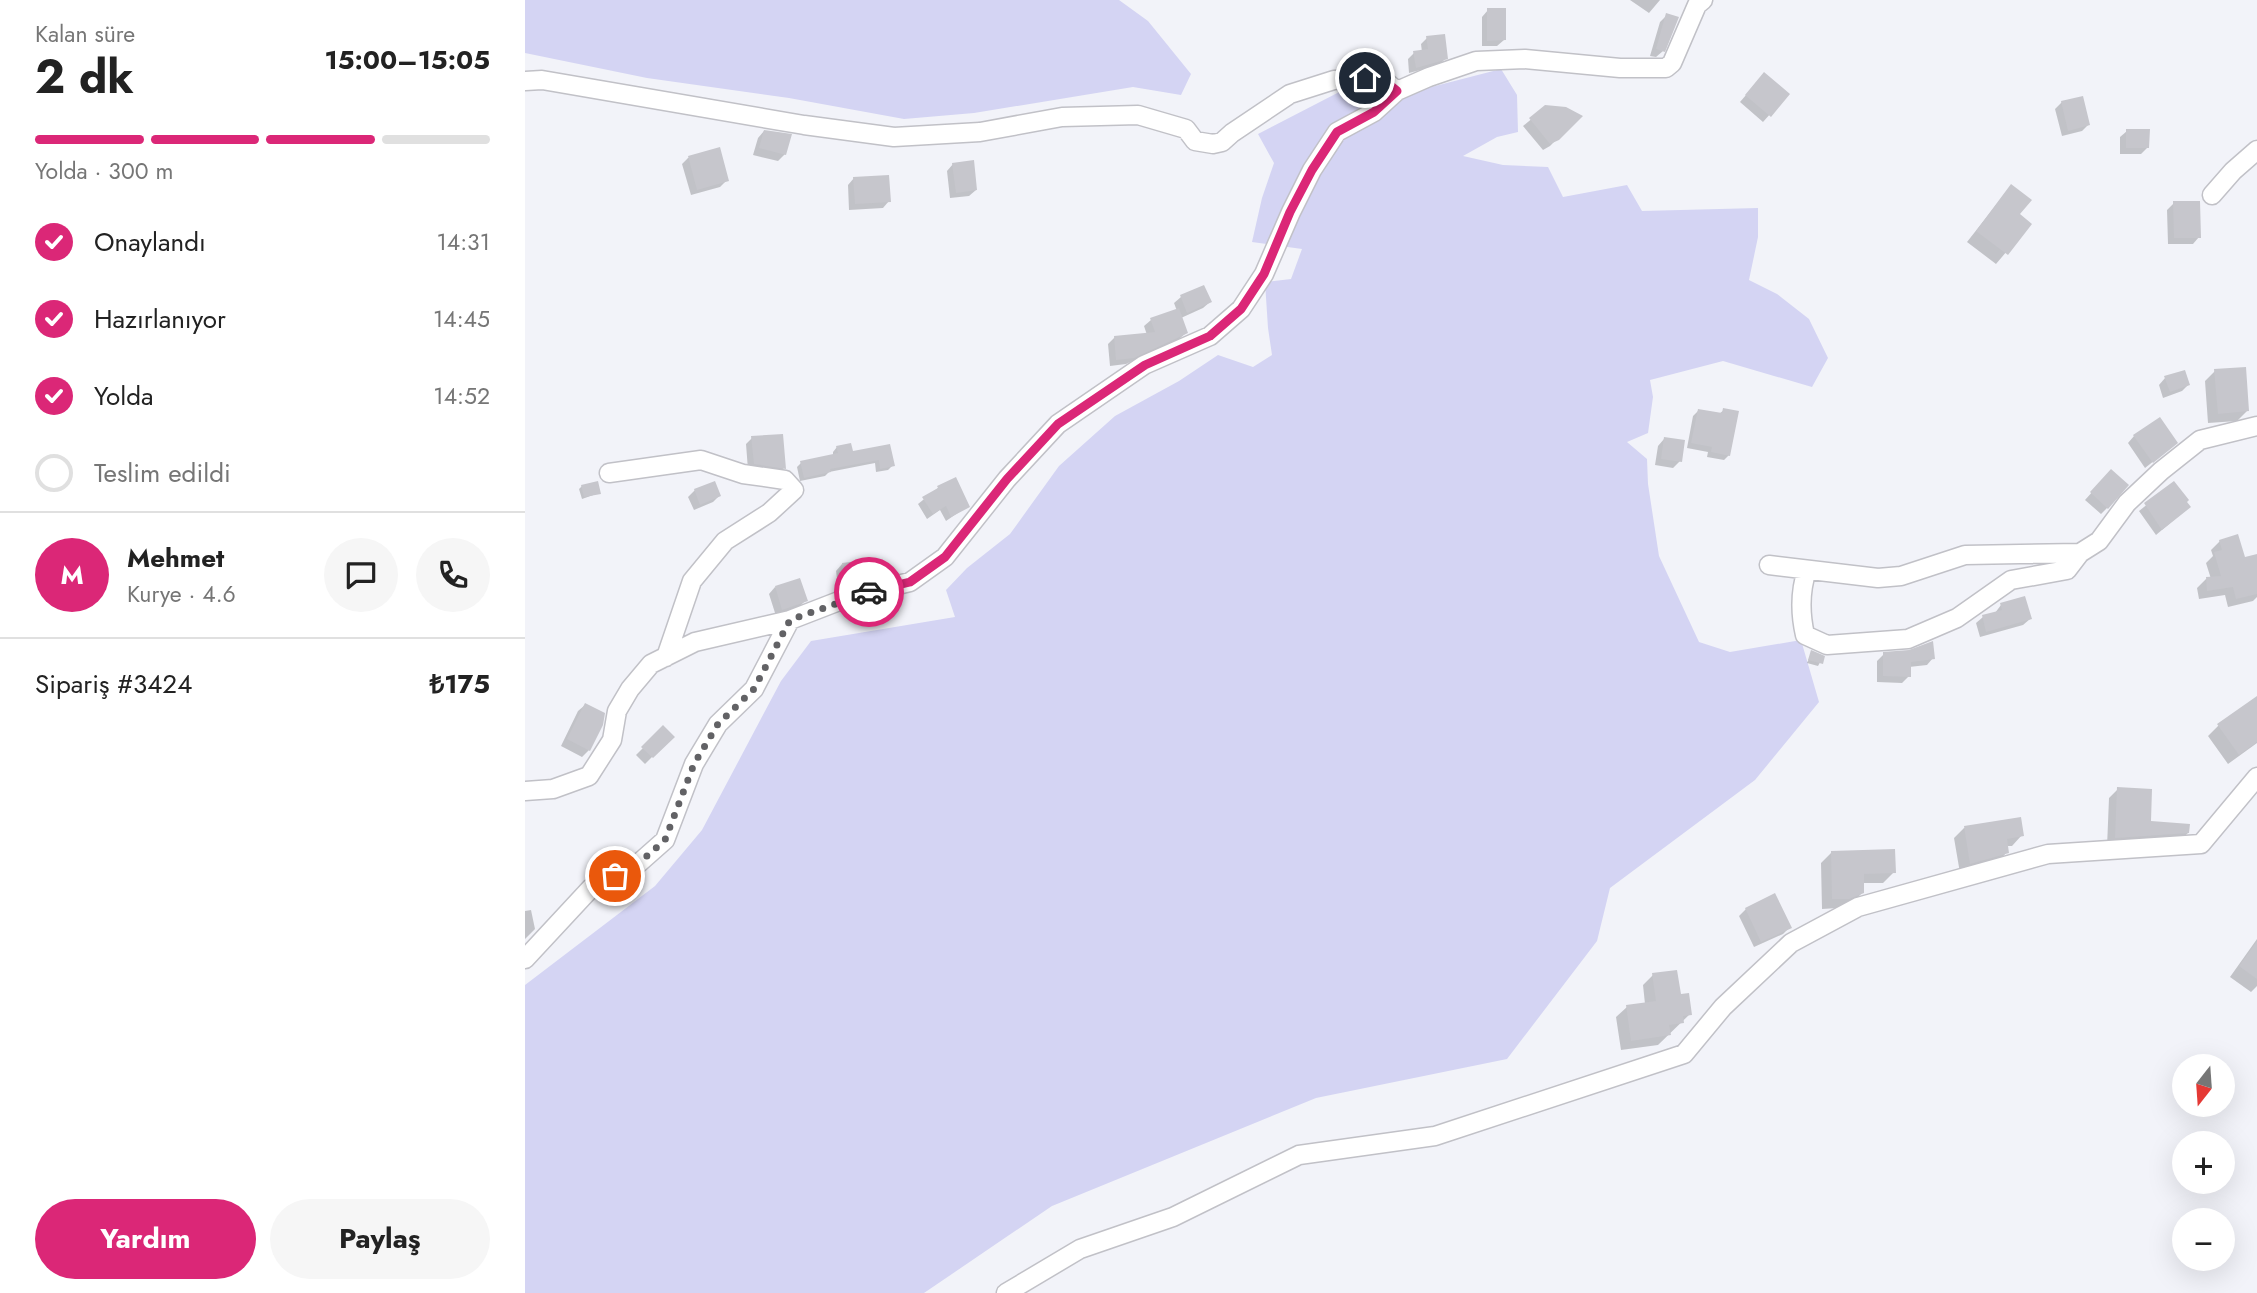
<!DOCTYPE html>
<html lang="tr">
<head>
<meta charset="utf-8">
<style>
	:root { --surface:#fff; --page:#f6f6f6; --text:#222; --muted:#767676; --line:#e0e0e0; --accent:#db2777 }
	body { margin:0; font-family:Jost,sans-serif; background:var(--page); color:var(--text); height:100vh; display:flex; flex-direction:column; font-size:26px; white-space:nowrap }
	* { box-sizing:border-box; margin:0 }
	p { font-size:23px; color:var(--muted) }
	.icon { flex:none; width:38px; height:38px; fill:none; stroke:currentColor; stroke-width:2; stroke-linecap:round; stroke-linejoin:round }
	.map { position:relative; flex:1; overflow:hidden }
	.sheet { display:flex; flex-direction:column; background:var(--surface); width:525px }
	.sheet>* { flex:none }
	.needle { width:46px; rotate:197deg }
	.fabs { position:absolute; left:1647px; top:1054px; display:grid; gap:14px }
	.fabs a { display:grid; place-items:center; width:63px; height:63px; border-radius:50%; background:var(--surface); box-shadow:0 7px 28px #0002; font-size:35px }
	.pin { position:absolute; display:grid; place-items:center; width:60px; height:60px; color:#fff; margin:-30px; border:4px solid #fff; border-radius:50%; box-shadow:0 2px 7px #0007 }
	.courier { position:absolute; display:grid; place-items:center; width:70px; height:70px; margin:-35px; border:5px solid #db2777; border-radius:50%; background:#fff; color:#222; box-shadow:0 2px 9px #0007 }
	.head em { font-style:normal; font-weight:700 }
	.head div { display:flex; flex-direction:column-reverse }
	.head { display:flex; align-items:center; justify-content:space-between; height:119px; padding:0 35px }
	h1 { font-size:46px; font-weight:700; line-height:52px }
	.bar { display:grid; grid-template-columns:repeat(4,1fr); gap:10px 7px; align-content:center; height:84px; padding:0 35px }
	.bar i { height:9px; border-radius:5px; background:var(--line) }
	.bar .selected { background:var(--accent) }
	.bar p { grid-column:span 4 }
	.line { display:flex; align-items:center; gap:18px; padding:0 35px; border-top:2px solid var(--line) }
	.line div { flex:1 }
	.round { display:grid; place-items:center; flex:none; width:74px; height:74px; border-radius:37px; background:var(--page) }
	ol { padding:0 35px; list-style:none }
	li { display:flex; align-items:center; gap:21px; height:77px }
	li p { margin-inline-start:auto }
	li .icon { padding:7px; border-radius:50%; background:var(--accent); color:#fff; stroke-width:4 }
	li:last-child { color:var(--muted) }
	li i { width:38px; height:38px; border:4px solid var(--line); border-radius:50% }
	.primary-button { display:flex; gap:14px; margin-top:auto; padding:14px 35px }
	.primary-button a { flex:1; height:80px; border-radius:42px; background:var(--accent); color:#fff; font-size:28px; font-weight:700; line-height:80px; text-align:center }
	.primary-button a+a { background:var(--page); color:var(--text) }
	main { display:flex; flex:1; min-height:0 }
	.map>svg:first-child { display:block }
	.green { fill:#d4d4f3 }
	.shadow { fill:#0003 }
	.building { fill:#c6c6cc }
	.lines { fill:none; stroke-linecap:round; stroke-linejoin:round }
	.minor-casing { stroke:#c1c1c7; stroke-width:21 }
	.minor { stroke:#fff; stroke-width:18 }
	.done { stroke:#626265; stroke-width:7; stroke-dasharray:0 12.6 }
	.route { stroke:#db2777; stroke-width:9 }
</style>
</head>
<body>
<main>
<section class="sheet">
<div class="head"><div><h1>2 dk</h1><p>Kalan süre</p></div><em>15:00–15:05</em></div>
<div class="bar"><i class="selected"></i><i class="selected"></i><i class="selected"></i><i></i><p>Yolda · 300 m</p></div>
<ol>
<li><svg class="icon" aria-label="check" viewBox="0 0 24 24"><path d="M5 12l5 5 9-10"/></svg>Onaylandı<p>14:31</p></li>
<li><svg class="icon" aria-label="check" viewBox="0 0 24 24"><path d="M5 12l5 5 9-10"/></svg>Hazırlanıyor<p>14:45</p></li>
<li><svg class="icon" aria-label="check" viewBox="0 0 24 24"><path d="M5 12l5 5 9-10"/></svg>Yolda<p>14:52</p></li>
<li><i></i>Teslim edildi</li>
</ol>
<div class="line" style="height:126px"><b class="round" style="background:var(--accent);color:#fff">M</b><div><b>Mehmet</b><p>Kurye · 4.6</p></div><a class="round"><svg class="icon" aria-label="chat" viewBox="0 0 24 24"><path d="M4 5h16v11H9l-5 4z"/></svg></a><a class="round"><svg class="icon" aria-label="phone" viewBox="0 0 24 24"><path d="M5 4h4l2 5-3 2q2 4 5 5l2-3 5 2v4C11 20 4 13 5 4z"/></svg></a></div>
<div class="line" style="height:91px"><div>Sipariş #3424</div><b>₺175</b></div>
<div class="primary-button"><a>Yardım</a><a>Paylaş</a></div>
</section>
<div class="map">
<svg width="1732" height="1293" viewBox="0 0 1732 1293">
	<rect width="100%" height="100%" fill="#f2f3f9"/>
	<path class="green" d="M0,0H594L623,21L666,74L656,95L608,87L449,113L379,119L264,98L122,78L0,53Z
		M976,69L992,95L993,132L972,137L938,156L978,165L1023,167L1038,197L1102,185L1117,211L1233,208V237L1224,280L1252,294L1284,319L1303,358L1287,387L1198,361L1125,380L1128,397L1123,433L1102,442L1122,459L1123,484L1134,556L1174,642L1205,652L1276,640L1294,702L1230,780L1085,888L1072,941L982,1059L791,1098L527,1206L399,1293H0V985L130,886L177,830L256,681L286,641L430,617L421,590L442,568L485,534L534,466L590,416L654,381L693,355L728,367L747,355L743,328L740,282L766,279L777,249L727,242L737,198L749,163L733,134L822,88L854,85L887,92Z"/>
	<path class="shadow" d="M1105,0H1135L1124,13Z
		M963,10L979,40L972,46H957V17Z
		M1142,15L1138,51L1131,57L1125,56L1135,22Z
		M902,38L921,58L914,65L884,73L883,59L889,53L897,52L896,44Z
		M1233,81L1263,94L1238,122L1215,102Z
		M1537,102L1563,125L1557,131L1537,136L1530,109Z
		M1021,107L1055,116L1025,146L1018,150L998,126Z
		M239,131L260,154L253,161L228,155L233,138Z
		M1602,131L1623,147L1616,154H1595V137Z
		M193,150L202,180L195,187L166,195L157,164L163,158Z
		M428,164L451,190L444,196L425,198L422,171Z
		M329,178L364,201L358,208L324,210L323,185Z
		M1486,186L1493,215L1505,224L1471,264L1442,242Z
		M1649,203L1674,237L1668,244H1643L1642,210Z
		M656,297L685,302L678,308L656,318L661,333L654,339L601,364L585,366L583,344L590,337L622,335L619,326L626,320L652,311L649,303Z
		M1690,371L1722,411L1712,421L1683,423L1680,381Z
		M1640,378L1663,385L1657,391L1638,398L1634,385Z
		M1199,410L1204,455L1199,460L1182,457L1183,452L1162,448L1168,416L1173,411L1194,414Z
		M1609,436L1644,449L1620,468L1603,443Z
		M227,438L259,468L252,474L223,470L221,444Z
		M1139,439L1155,461L1148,468L1130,465L1133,446Z
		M364,446L368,465L363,470L351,472L350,463L304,472L300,476L275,481L272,467L276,463L308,456V452L312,447L326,453Z
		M1586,471L1582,508L1576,514L1560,500Z
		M431,479L443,506L421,521L415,510L402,519L393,504L413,488Z
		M1649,483L1657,513L1631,535L1614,511Z
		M57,486L74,493L57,499L54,489Z
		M170,490L194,496L188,502L169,510L163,497Z
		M1695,541L1719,559L1732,556V597L1728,601L1703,607L1700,595L1674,599L1672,588L1681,579H1686L1681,563L1688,556L1686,550Z
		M317,564L341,577L334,584L313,586L311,571Z
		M250,587L281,600L274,607L251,616L244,594Z
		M1476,605L1505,619L1498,625L1455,637L1451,623L1458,617L1470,613Z
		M1287,652L1298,657L1293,666L1282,663Z
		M1385,652L1408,658L1402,665L1384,667V676L1377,683L1352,682V661L1359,654Z
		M1728,701L1732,707V743L1703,764L1683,736L1693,726Z
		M60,705L64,750L57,757L36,746L53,711Z
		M138,728L147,737L120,764L111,755Z
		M1593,789L1624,822L1663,833L1653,842L1582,847L1584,798Z
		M1439,828L1497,835L1487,846H1481L1482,852L1472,863L1435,873L1429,838Z
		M1306,853L1369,872L1358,883H1337V893L1327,903L1313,908L1297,909L1296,863Z
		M1221,909L1265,927L1258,934L1229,947L1214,916Z
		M6,910L10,929L0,939V911Z
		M1732,939V986L1726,992L1705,977Z
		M1128,975L1154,996L1165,1014L1133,1045L1096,1050L1091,1017L1102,1007L1120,1004L1118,985Z"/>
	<path class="building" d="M962,8H981V40L962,41Z
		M1141,13L1154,17L1140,52L1131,49Z
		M920,34L923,59L891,68L888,51L903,49L901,36Z
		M1239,72L1265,94L1246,117L1220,95Z
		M1558,96L1565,125L1543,131L1536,101Z
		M1020,105L1041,107L1058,116L1034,140L1025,144L1004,118Z
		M1601,129H1625L1624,148H1601Z
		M239,130L267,134L261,155L234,148Z
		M195,147L204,181L172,190L163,156Z
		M449,160L452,190L431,193L427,163Z
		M364,175L366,202L330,204L328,177Z
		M1486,184L1507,200L1495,214L1507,224L1483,255L1451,231Z
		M1648,201H1675L1676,238H1649Z
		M679,285L687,302L662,313L655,295Z
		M654,308L663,333L609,358L591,360L589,336L630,332L625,318Z
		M1721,367L1724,411L1693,414L1689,369Z
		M1660,370L1665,385L1645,392L1639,376Z
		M1198,408L1214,411L1205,456L1186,452L1187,447L1166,443L1173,409L1197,413Z
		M1635,417L1653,443L1628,463L1608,435Z
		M258,434L261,469L229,464L226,436Z
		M1139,437L1160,440L1157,462L1136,459Z
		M326,443L328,451L365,444L370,466L355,469L354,460L305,469L306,472L279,478L275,461L313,453L311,446Z
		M1586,469L1604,485L1583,509L1565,492Z
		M431,477L445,507L426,517L421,506L408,514L397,497L413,488L412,486Z
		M73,481L76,494L59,497L56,485Z
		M190,481L196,496L175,505L169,489Z
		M1649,481L1664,500L1662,502L1666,507L1637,530L1619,503Z
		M1713,534L1720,557L1732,554V594L1711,599L1708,587L1682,591L1681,577L1696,576L1689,552L1697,550L1694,540Z
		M341,560L343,578L319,581L317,563Z
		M275,578L283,601L257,610L250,586Z
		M1500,596L1507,619L1461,632L1457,615L1477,610L1475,603Z
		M1408,641L1410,659L1386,662V677L1358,676V652L1384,650Z
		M1286,650L1300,656L1298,664L1283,660Z
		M1732,696V742L1714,755L1692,724Z
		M60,703L80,713L78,725L65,751L42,739Z
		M138,725L150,737L128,758L116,747Z
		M1592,787L1627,789L1626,821L1665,824L1664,833L1590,838Z
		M1496,817L1499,836L1482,839L1484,853L1445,864L1439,826Z
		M1370,849L1371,873L1339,874V893L1324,899H1307L1306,851Z
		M1250,893L1267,928L1236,942L1220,908Z
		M1732,941V979L1714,966Z
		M1152,970L1156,994L1164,993L1167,1015L1158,1016L1159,1023L1144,1025L1146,1035L1106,1041L1101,1005L1131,1001L1127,973Z"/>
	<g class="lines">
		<defs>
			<path id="minor" d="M0,81L17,80L279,125L369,137L455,132L537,117L613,115L661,129L670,141L688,144L697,142L707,133L765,94L809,80L840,78L860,81L872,91
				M1687,195L1708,171L1732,150
				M84,473L176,460L218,474L260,480L269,490L244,513L200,541L167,581L141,657
				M1244,565L1353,578L1376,576L1440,555L1555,553L1574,541L1602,503L1636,471L1675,440L1732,426
				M1282,570C1275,591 1275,613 1280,635L1302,645L1383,639L1432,618L1486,580L1542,570L1555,553
				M0,791L28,789L64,776L87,740L92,711L105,689L126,664L170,642L265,620
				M0,959L66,888L114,863L140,840L169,764L193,724L229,689L265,620L327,596L385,582L420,557L482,479L533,424L619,365L685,336L716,309L739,274L766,212L787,170L812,132L849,112L872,91L904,77L951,61L1000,59L1095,68H1141L1147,63L1172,5L1178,0
				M481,1293L555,1249L648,1217L774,1155L910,1136L1159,1054L1198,1007L1266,943L1333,907L1523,854L1676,844L1732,777"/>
		</defs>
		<use href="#minor" class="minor-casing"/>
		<use href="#minor" class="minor"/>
	</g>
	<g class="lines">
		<path class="done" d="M90,876L114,863L140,840L169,764L193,724L229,689L265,620L344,592"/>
		<path class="route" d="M344,592L385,582L420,557L482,479L533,424L620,365L685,336L716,309L739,274L765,212L787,170L812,132L849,112L872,91L860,81L840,78"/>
	</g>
</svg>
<div class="fabs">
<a><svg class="needle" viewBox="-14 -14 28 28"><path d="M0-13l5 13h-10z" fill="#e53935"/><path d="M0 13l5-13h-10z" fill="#767676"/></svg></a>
<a>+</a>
<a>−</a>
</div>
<div class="pin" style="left:90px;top:876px;background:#ea580c"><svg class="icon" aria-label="bag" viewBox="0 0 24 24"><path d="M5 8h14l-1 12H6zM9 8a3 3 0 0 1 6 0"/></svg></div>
<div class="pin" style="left:840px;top:78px;background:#1f2937"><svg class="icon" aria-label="home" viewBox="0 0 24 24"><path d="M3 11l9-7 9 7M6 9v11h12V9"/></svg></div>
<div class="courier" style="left:344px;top:592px"><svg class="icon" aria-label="car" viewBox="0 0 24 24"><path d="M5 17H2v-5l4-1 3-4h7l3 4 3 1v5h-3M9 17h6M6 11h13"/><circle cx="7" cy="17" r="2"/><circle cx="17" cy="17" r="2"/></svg></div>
</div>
</main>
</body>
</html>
